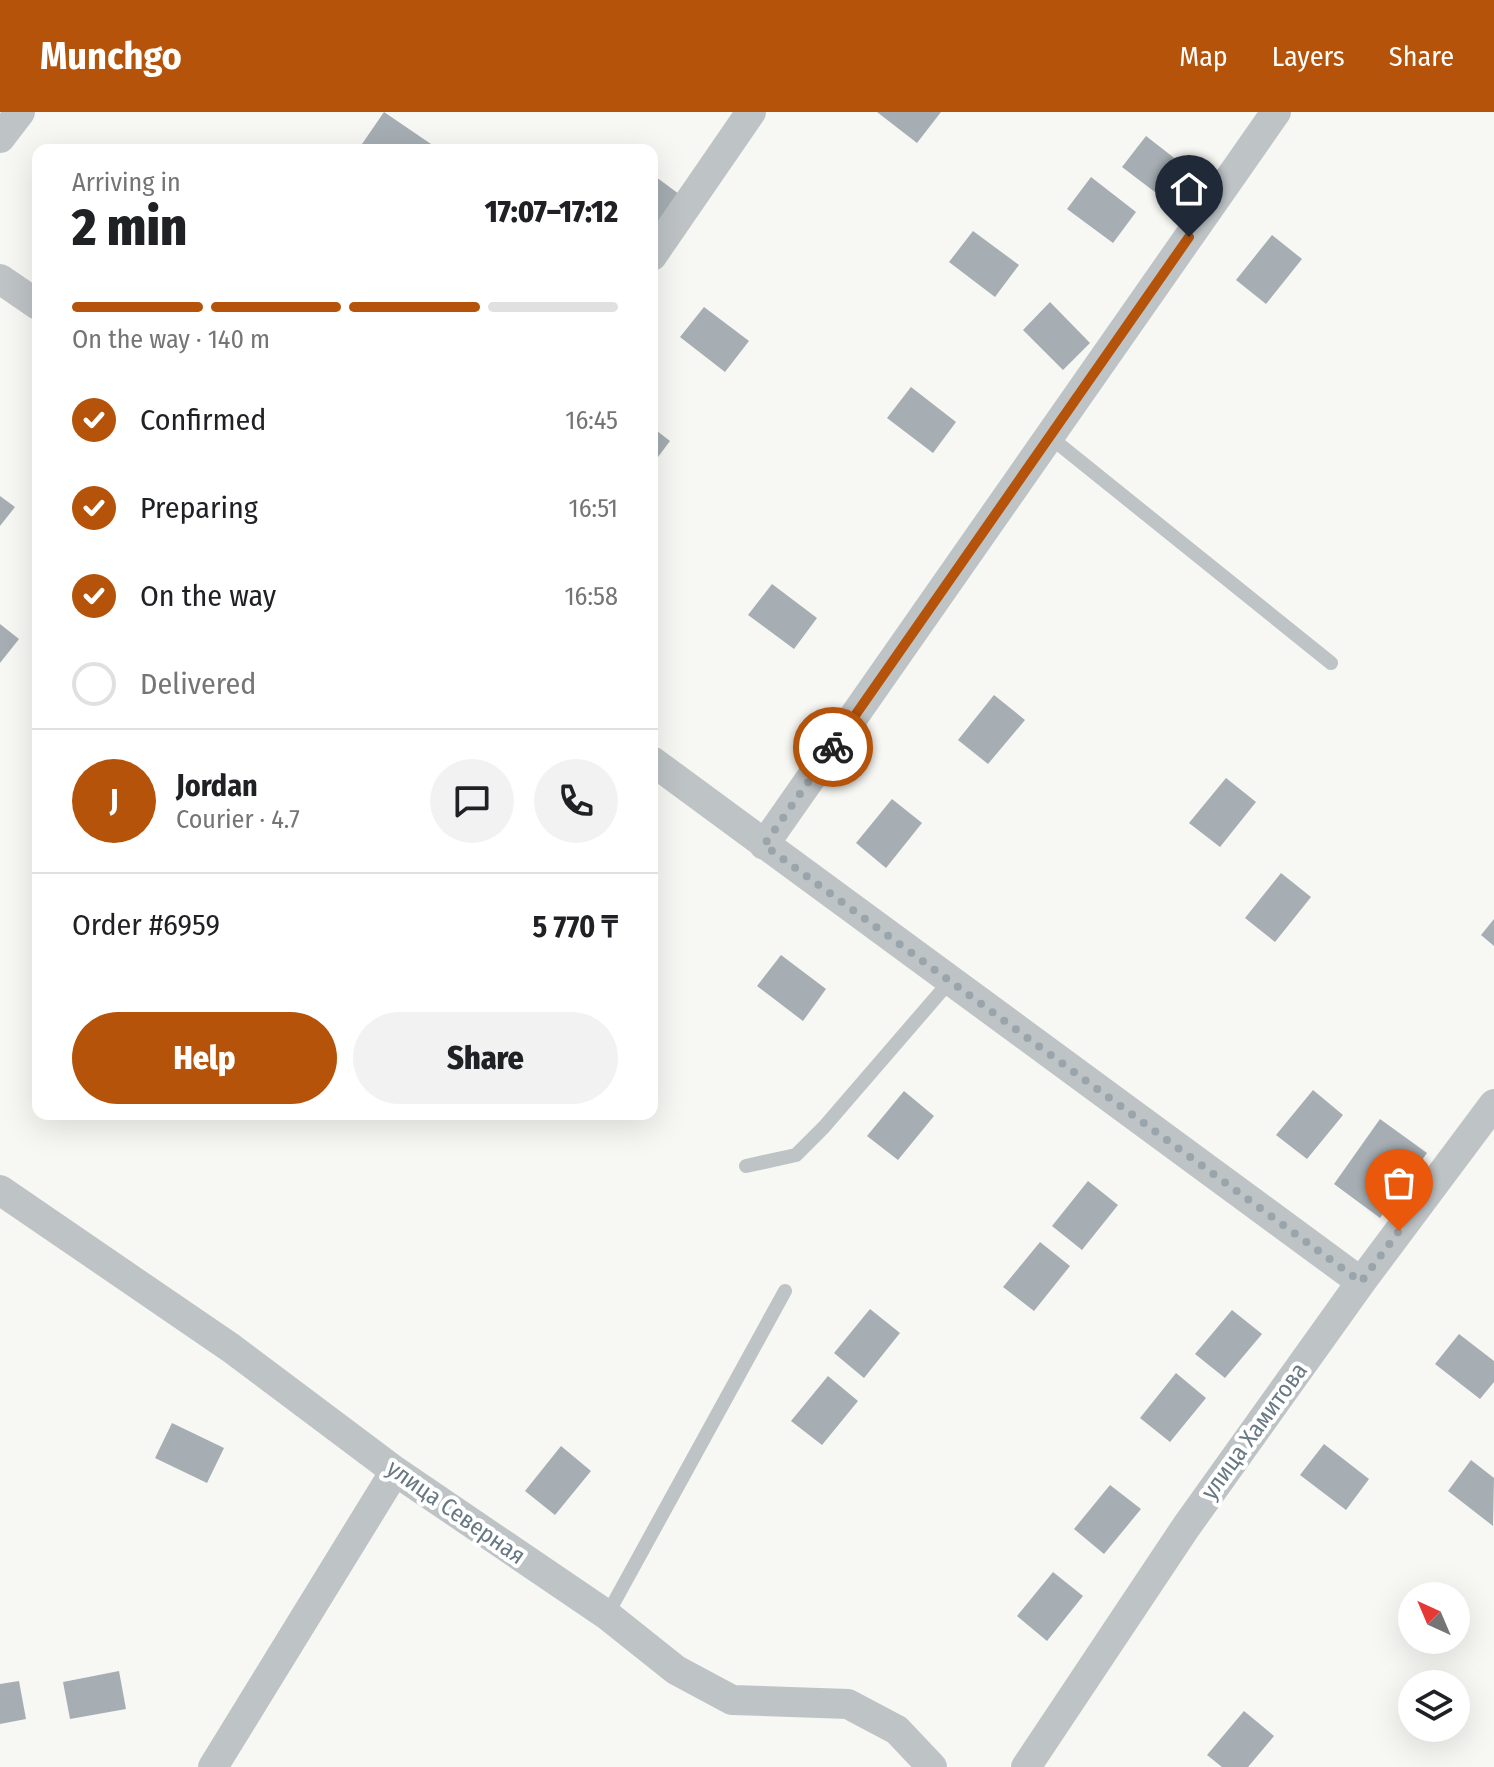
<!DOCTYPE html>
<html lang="en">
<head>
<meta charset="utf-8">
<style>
	:root { --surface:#fff; --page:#f2f2f2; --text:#202124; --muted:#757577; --line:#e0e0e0; --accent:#b45309 }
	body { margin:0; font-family:"Fira Sans Condensed",sans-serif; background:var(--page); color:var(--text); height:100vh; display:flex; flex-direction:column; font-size:30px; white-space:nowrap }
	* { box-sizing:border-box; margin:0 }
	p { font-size:26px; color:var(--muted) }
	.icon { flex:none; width:44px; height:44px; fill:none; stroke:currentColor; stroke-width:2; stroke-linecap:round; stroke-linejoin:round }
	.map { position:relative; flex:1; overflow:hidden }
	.side { position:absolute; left:32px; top:32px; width:626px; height:976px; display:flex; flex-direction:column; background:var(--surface); border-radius:16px; box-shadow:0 8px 32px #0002 }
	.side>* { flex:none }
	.needle { width:52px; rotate:316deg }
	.controls { position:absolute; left:1398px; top:1470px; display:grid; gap:16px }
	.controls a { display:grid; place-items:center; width:72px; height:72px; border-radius:50%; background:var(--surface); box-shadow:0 8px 32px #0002; font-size:40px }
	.pin { position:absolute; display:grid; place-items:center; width:68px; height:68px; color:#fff; margin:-82px -34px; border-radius:50% 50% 50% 0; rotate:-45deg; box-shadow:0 0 8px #0007 }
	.pin .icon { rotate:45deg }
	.courier { position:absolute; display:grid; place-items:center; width:80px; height:80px; margin:-40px; border:6px solid #b45309; border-radius:50%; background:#fff; color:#222; box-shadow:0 2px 10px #0007 }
	.headline em { font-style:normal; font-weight:800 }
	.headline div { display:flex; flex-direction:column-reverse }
	.headline { display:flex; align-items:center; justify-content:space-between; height:136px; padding:0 40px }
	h1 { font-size:52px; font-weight:800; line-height:60px }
	.bar { display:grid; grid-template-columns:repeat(4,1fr); gap:12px 8px; align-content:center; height:96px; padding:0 40px }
	.bar i { height:10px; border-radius:6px; background:var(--line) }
	.bar .active { background:var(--accent) }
	.bar p { grid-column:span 4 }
	.line { display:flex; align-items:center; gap:20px; padding:0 40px; border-top:2px solid var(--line) }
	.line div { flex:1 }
	.round { display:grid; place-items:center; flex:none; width:84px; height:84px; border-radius:42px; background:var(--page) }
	ol { padding:0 40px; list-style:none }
	li { display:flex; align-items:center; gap:24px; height:88px }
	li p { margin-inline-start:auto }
	li .icon { padding:8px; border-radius:50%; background:var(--accent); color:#fff; stroke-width:4 }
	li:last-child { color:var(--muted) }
	li i { width:44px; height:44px; border:4px solid var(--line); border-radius:50% }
	.primary-button { display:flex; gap:16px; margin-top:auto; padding:16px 40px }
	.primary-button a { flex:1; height:92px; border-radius:48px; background:var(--accent); color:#fff; font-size:32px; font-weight:800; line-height:92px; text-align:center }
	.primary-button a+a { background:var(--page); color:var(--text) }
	header { display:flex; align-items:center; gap:48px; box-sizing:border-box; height:112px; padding:0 40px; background:var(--accent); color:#fff }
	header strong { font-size:38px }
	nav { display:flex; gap:44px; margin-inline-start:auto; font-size:28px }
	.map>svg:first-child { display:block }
	.building { fill:#a6aeb3 }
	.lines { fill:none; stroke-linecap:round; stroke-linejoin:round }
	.lane { stroke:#bec3c6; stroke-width:14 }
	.street { stroke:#bec3c6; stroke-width:30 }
	.done { stroke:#9aa5ab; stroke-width:8; stroke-dasharray:0 14.4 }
	.route { stroke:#b45309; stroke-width:10 }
	.labels { text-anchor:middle; stroke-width:8; stroke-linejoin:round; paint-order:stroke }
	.street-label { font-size:24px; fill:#687983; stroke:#fff }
</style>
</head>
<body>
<header>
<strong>Munchgo</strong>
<nav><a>Map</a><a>Layers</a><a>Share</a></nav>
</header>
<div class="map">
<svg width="1494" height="1655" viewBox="0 0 1494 1655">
	<rect width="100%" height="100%" fill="#f7f7f4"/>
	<path class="building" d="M384,0L431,32L428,38H370L362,32Z
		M877,0H941L917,31Z
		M1146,24L1191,59L1168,90L1122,55Z
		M652,62L683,85L659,116L652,111Z
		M1091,65L1136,100L1113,131L1067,97Z
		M973,119L1019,153L995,185L949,150Z
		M1272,123L1302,147L1266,192L1236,168Z
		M1050,190L1090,231L1063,258L1023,218Z
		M704,195L749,229L725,260L680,225Z
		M911,275L956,310L933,341L887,306Z
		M652,315L670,329L652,353Z
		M0,384L15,395L0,414Z
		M772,472L817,506L794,537L748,503Z
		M0,512L19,527L0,551Z
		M994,583L1025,608L988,652L958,628Z
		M1226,666L1256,690L1220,735L1189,711Z
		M892,687L922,711L886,756L856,731Z
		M1281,761L1311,785L1275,830L1245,806Z
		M1494,807V834L1481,823Z
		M781,843L826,877L803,909L757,874Z
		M1313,978L1343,1003L1307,1047L1276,1023Z
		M904,979L934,1004L898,1048L867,1024Z
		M1380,1007L1427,1041L1380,1106L1334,1072Z
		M1088,1069L1118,1093L1082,1138L1052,1114Z
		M1040,1130L1070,1154L1034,1199L1003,1175Z
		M870,1197L900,1221L864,1266L834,1241Z
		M1232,1198L1262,1222L1225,1266L1195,1242Z
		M1459,1222L1494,1249V1270L1480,1287L1435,1252Z
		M1176,1261L1206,1286L1170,1330L1140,1306Z
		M828,1264L858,1289L822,1333L791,1309Z
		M172,1311L224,1336L207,1371L155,1346Z
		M1324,1332L1369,1367L1346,1398L1300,1363Z
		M561,1334L591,1359L555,1403L525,1379Z
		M1471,1348L1494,1366L1493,1414L1448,1379Z
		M1110,1373L1141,1397L1104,1442L1074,1417Z
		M1053,1460L1083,1484L1047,1529L1017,1504Z
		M119,1559L126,1597L70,1607L63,1570Z
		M19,1569L26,1607L0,1612V1572Z
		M1244,1599L1274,1624L1248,1655H1222L1207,1643Z"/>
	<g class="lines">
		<path class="lane" d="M1050,325L1331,551
			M746,1054L796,1043L824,1015L950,869
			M607,1503L785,1179"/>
		<path class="street" d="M0,26L20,0
			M652,144L751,0
			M0,167L38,193
			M652,649L1361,1170
			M764,733L1276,0
			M0,1078L231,1236L395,1359L607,1503L676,1558L732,1588L848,1592L897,1618L932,1655
			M213,1655L395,1359
			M1026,1655L1186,1415L1361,1170L1494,992"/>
	</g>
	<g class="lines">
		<path class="done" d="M833,635L764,733L1361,1170L1399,1119"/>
		<path class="route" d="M833,635L1189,125"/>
	</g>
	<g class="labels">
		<g class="street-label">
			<text transform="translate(1254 1319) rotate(-54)" y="8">улица Хамитова</text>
			<text transform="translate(456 1400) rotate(35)" y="8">улица Северная</text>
		</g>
	</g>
</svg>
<div class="controls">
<a><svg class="needle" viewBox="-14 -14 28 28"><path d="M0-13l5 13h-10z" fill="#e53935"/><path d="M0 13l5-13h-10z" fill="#757577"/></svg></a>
<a><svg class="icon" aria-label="layers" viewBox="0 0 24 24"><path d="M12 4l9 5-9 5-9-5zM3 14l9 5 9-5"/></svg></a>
</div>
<div class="pin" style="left:1399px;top:1119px;background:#ea580c"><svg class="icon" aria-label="bag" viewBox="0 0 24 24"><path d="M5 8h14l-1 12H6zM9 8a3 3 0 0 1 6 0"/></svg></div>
<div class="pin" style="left:1189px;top:125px;background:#1f2937"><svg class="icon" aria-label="home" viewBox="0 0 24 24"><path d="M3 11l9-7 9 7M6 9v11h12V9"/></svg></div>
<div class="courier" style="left:833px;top:635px"><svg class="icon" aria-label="bike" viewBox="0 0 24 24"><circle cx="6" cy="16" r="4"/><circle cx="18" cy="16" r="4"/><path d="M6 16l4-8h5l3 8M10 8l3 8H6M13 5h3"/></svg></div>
<section class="side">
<div class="headline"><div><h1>2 min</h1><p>Arriving in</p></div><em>17:07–17:12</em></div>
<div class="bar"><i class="active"></i><i class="active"></i><i class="active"></i><i></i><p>On the way · 140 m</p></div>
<ol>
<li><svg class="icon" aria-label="check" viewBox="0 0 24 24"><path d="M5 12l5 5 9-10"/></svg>Confirmed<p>16:45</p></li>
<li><svg class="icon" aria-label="check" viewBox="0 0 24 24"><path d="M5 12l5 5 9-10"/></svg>Preparing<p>16:51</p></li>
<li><svg class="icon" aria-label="check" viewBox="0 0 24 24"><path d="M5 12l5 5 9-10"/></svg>On the way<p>16:58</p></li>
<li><i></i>Delivered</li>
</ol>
<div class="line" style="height:144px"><b class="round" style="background:var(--accent);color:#fff">J</b><div><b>Jordan</b><p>Courier · 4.7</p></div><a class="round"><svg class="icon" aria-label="chat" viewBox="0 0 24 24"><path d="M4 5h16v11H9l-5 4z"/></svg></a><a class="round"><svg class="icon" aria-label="phone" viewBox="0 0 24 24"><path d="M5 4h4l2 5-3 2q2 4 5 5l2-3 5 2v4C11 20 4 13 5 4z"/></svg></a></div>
<div class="line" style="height:104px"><div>Order #6959</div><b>5 770 ₸</b></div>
<div class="primary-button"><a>Help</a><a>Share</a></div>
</section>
</div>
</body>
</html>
